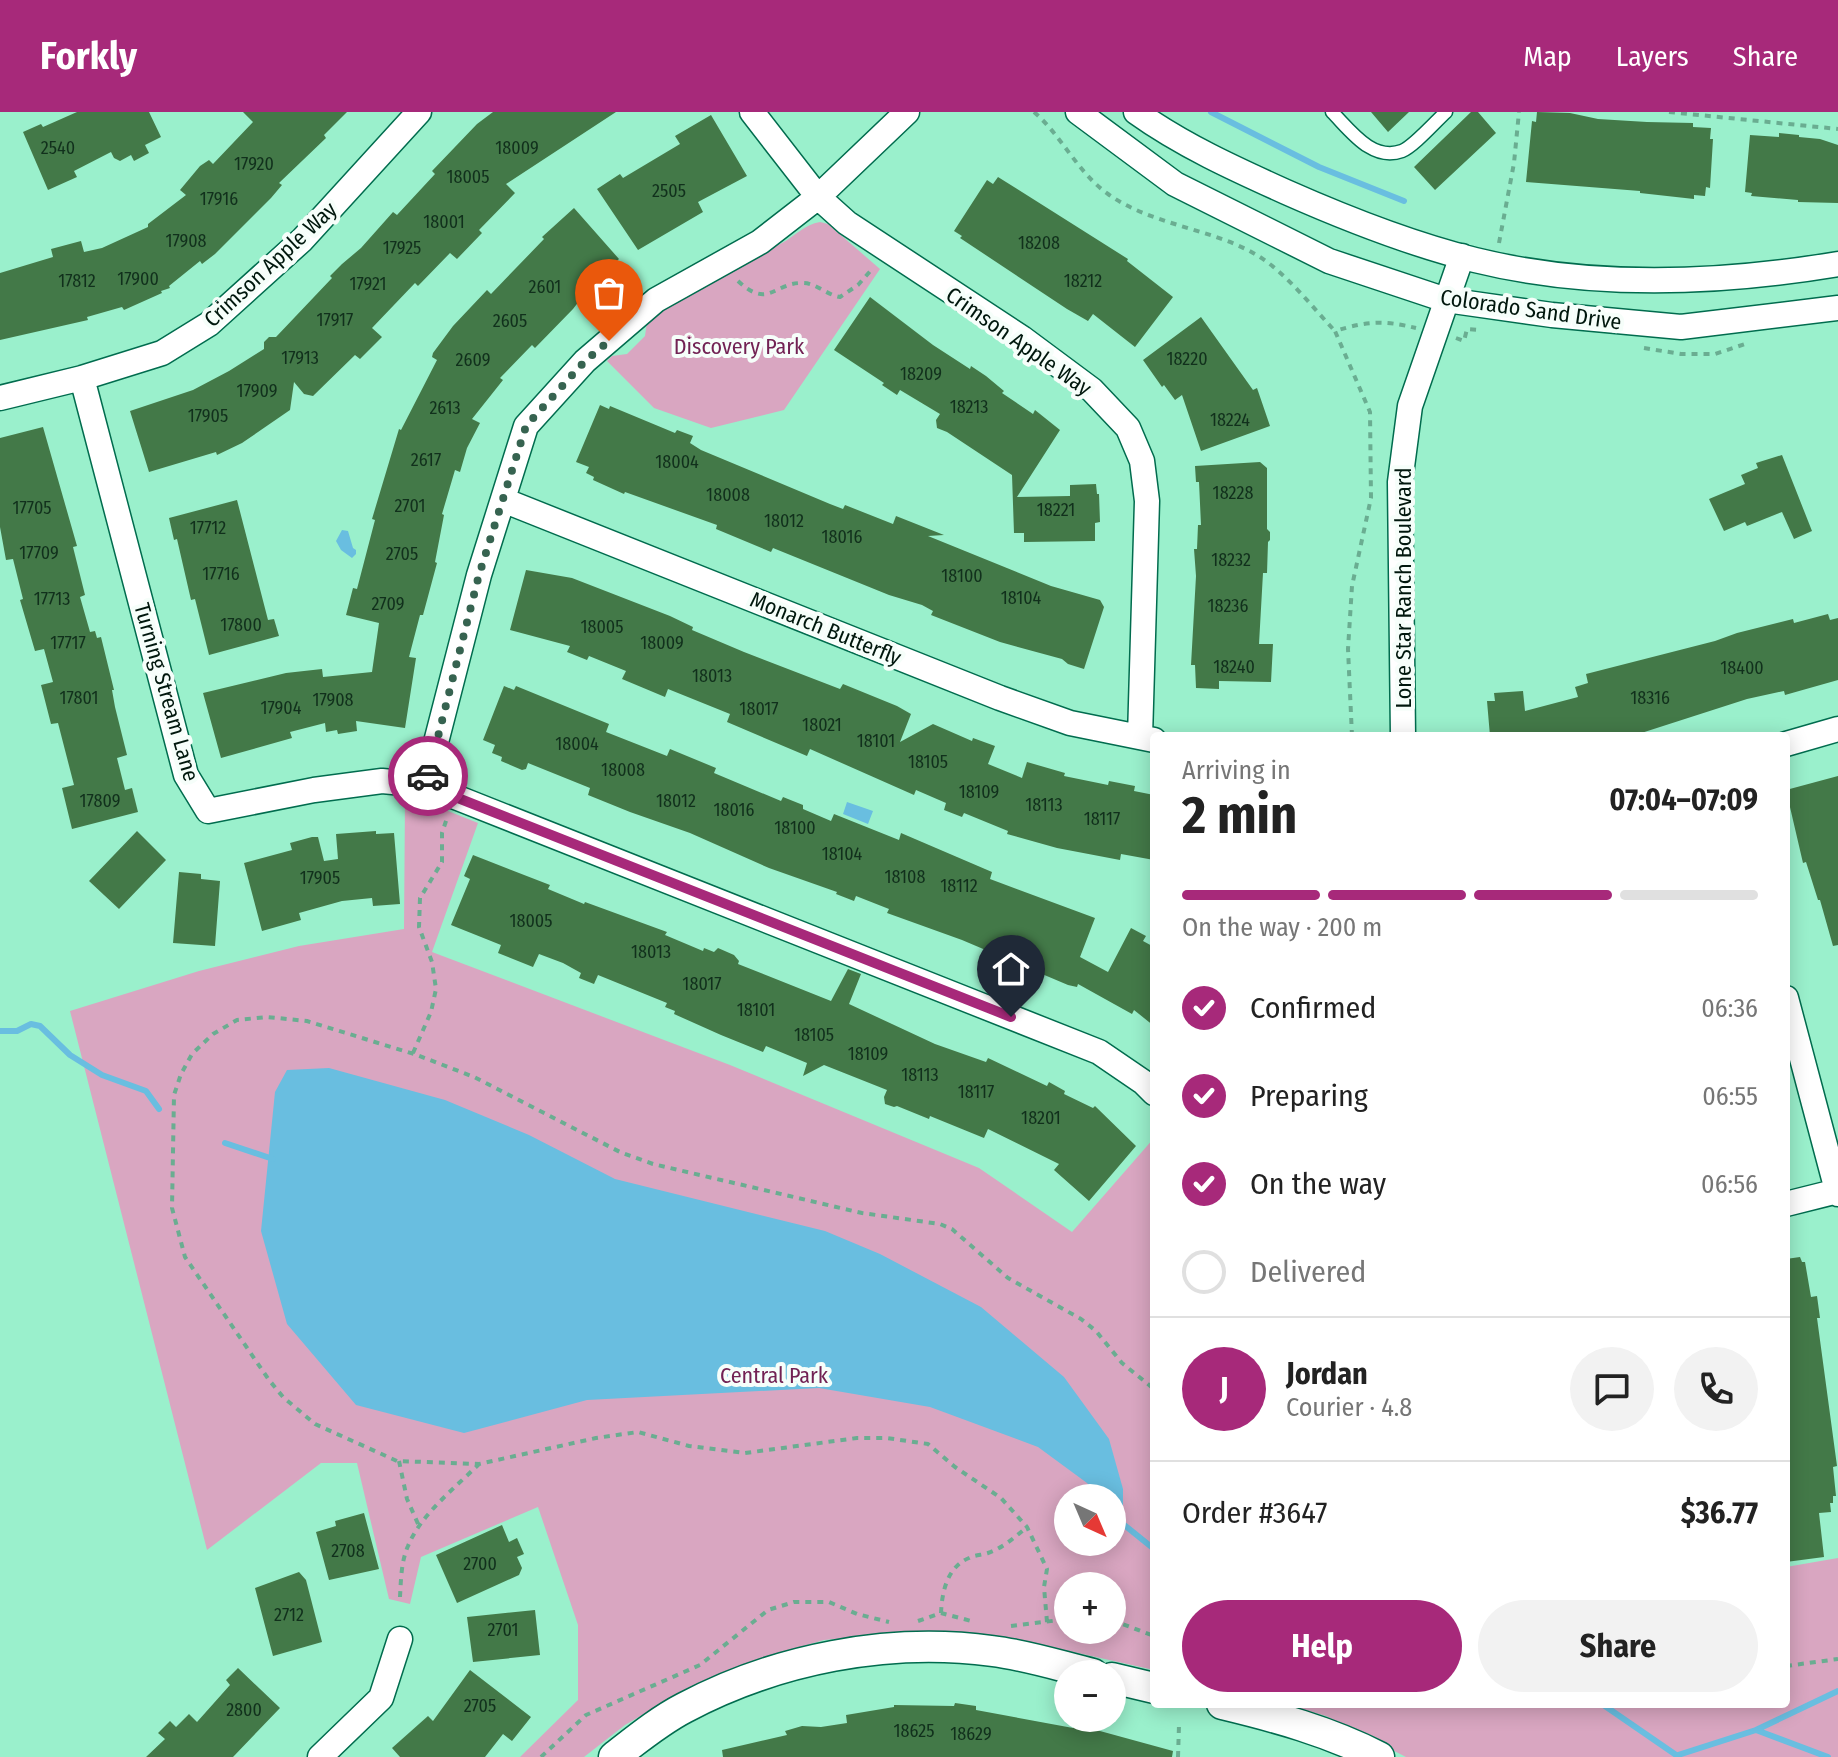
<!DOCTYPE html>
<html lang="en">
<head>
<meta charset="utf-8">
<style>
	:root { --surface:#fff; --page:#f2f2f2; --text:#222; --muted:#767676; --line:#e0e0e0; --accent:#a7297a }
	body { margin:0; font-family:"Fira Sans Condensed",sans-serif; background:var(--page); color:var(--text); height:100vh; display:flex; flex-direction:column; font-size:30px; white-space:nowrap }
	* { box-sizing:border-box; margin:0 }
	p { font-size:26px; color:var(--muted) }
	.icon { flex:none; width:44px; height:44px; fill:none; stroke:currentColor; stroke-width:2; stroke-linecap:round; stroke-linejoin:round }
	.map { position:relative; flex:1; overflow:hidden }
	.panel { position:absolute; left:1150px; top:620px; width:640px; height:976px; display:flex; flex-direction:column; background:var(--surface); border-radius:8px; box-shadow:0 4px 20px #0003 }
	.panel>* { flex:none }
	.needle { width:52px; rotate:136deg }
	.controls { position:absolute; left:1054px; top:1372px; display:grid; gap:16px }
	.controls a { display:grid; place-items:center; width:72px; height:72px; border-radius:50%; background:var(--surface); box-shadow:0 4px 20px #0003; font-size:40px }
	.pin { position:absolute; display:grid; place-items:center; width:68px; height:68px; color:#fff; margin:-82px -34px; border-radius:50% 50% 50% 0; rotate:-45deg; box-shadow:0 0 8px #0007 }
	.pin .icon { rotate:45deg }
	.courier { position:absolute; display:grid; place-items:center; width:80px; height:80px; margin:-40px; border:6px solid #a7297a; border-radius:50%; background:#fff; color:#222; box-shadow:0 2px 10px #0007 }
	.head em { font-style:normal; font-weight:700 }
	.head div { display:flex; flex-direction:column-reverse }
	.head { display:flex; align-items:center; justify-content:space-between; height:136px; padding:0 32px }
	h1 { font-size:52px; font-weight:700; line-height:60px }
	.bar { display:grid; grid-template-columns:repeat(4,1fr); gap:12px 8px; align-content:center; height:96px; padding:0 32px }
	.bar i { height:10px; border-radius:6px; background:var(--line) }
	.bar .selected { background:var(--accent) }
	.bar p { grid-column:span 4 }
	.line { display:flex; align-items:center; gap:20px; padding:0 32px; border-top:2px solid var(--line) }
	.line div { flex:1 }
	.round { display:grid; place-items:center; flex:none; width:84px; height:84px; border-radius:42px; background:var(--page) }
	ol { padding:0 32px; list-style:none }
	li { display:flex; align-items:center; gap:24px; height:88px }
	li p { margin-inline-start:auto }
	li .icon { padding:8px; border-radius:50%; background:var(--accent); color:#fff; stroke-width:4 }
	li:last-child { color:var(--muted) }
	li i { width:44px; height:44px; border:4px solid var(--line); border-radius:50% }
	.primary-button { display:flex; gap:16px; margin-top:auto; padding:16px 32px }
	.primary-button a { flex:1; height:92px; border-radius:48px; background:var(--accent); color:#fff; font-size:32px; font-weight:700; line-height:92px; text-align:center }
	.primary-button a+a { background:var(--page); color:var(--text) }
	header { display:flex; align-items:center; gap:48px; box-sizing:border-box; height:112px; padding:0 40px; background:var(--accent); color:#fff }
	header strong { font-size:38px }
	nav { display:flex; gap:44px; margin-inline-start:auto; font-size:28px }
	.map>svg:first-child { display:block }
	.green { fill:#d9a6c1; fill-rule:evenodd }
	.water { fill:#69bee0 }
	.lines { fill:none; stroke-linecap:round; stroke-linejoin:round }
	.stream { stroke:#69bee0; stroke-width:6 }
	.building { fill:#437948 }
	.service-casing { stroke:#016c4e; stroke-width:15 }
	.minor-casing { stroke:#016c4e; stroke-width:27 }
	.tertiary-casing { stroke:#016c4e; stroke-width:33 }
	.path { stroke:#6aad91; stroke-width:4; stroke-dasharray:6 6; stroke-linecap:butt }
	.service { stroke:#fff; stroke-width:12 }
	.minor { stroke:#fff; stroke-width:24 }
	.tertiary { stroke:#fff; stroke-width:30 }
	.done { stroke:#366350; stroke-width:8; stroke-dasharray:0 14.4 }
	.route { stroke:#a7297a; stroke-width:10 }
	.labels { text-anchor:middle; stroke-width:8; stroke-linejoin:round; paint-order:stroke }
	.number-label { font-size:18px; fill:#11301c }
	.street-label { font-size:22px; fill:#00170d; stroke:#f6fefa }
	.park-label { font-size:22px; fill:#722254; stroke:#f6fefa }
</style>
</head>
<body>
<header>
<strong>Forkly</strong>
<nav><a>Map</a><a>Layers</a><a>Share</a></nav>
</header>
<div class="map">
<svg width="1838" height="1645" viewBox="0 0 1838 1645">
	<rect width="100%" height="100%" fill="#9af0cc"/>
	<path class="green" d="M820,110L828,112L880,157L784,298L711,316L654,296L607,249L612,244L627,242L645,224L647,210C685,175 736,155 782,131C795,124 805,112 820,110Z
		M405,689L428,691L478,711L432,840L730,953L979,1056L1072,1120L1154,1026V1558L1020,1528L973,1521L922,1520L824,1528L756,1548L692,1574L625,1613L584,1645H520L578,1588V1513L538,1395L421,1445L410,1492L389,1487L357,1351H321L207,1438L70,899L199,859L299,834L404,817ZM1068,1386H1112V1430H1068ZM1068,1474H1112V1518H1068Z
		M1838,1446V1645H1406L1326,1604L1285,1592H1786V1455Z"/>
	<path class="water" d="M342,418L348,419L353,436L356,438V442L352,446L341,438L336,429Z
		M847,690L873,699L868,712L843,702Z
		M329,956L445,988L529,1023L615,1067L825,1119L880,1142L981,1195L1064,1265L1109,1327L1123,1377V1412L1112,1400V1386H1100L1087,1371L1038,1335L930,1295L819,1276L587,1288L464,1321L356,1293L287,1212L261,1119L275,980L287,958Z"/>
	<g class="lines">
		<path class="stream" d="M1211,0L1319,55L1404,89
			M0,919H17L31,912L40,914L70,943L102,963L146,979L159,997
			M225,1031L273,1047
			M1112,1395L1123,1412L1154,1437
			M1602,1592L1679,1645
			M1756,1618L1838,1579
			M1678,1643L1756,1618L1828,1645"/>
	</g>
	<path class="building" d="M77,0H149L161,25L145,33L149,41L134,49L131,43L120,49L114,46L111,40L74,59L77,65L48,78L23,20L41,12L43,15Z
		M243,0H347L324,23L326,26L279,71L282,73L271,86L215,142L202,152L200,149L169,174L170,176L161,179L162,181L124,198L122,195L87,205L88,208L0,228V161L53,145L51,137L81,129L84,140L102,136L148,115V112L186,83L180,78L200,54L209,48L213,52L253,10Z
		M493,0H616L506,72L515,81L479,118L482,121L457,147L450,141L418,174L415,171L372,216L382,225L360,247L355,243L313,284L304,282L294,270L290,298L242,331L217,343L216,340L149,360L130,299L193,278L229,259L264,237V230L269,225H276L332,166L330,164L342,152L361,136L393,100L397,103L435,62L432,59L477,12Z
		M1371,0H1409L1388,20Z
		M1471,0H1478L1496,21L1435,78L1414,55Z
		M1537,0L1570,1L1598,7L1647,10L1693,11V15L1711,16L1710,27H1713L1710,76L1706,75L1705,84L1694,83V87L1640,81V79L1526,70L1532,9L1536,10Z
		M711,3L747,64L698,90L703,100L638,138L597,77L620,62L623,66L680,32L675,24Z
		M1779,21L1799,23V25L1820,27L1838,33V91L1798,90V88L1751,84L1752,81L1745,80L1750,23L1779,25Z
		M998,65L1128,147L1127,149L1173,185L1135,235L1093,202L1088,209L1067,197L960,126L962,124L954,119L987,68L993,72Z
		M574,96L619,147L581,182L583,184L573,197L535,236L532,233L500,266L503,268L472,307L480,311L467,336L460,360L455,358L442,402L444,403L435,450L437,451L423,503H420L409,545L416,546L405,616L356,609L357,619L338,622L337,618L326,620L325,611L290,620L292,626L221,646L203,581L286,561L322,557L323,565L372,560L379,511L346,503L353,476L357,477L375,408L372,407L399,317L401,318L437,248L432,245L433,241L453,214L487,178L491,182L544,127L542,125Z
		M870,185L933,233L970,257L971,254L986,264L1004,279L1002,281L1033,302L1035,298L1060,318L1017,385L1070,384V373L1096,372L1097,382H1099L1100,410L1095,411V429L1024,430V421H1014L1012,363L947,320L937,316L936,308L940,302L900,278L897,283L882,273L884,271L834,238Z
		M1201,205L1253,278L1257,276L1270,314L1201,339L1182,283L1175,288L1164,273L1162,275L1143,248Z
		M600,293L609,297L610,294L675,321L677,318L693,324L690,331L701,338L830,392L843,397L845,393L893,412L896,404L944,423L928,424L1051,474L1100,488L1104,495L1084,557L1068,552L1062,547L1000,530L931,503L933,499L922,493L889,483L773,436L771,440L716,417L717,413L625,380L624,382L593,368L594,365L586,361L589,355L576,350Z
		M43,315L77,434L73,435L85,483L80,485L90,520L95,519L97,526L101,525L114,578H112L115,595L127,643L117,646L125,678L132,676L138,700L72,717L62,676L74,673L58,611L51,612L41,573L53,570L44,537L35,539L20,488L23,487L13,447L6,448L0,415V326Z
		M1782,343L1812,419L1794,427L1782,400L1747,414L1745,410L1724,419L1709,387L1745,372L1741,363L1758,356L1756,351Z
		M1260,350L1267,356V417L1270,420V428L1268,430L1267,461H1263L1259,532H1273L1271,570L1219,569V577L1196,576L1195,553H1191L1196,464L1194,437H1197L1198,413H1201L1199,370H1196L1195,354Z
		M237,388L268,508L274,507L279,524L209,543L195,487L191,488L177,427L174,428L169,406Z
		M526,458L572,466L670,504L693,515L692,518L744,540L840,577L843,572L897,594L911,602L900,630L933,612L972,629L973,626L995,634L988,652L1022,666L1027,650L1065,661L1064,664L1108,673L1109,669L1135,674L1134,679L1154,683V748L1121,742L1120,748L1057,736L1007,722L1008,719L964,701L962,705L944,698L946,691L916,678L914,683L810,637L807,644L727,610L730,602L668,577L665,585L622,567L626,559L589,544L587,548L567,540L570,534L510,518Z
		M1828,502L1830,508L1838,506V568L1785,583L1784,579L1747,587L1632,624H1490L1487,589H1495L1494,581L1523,579L1525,599L1578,585L1575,575L1588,571L1586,562L1715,529L1737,521L1793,507L1794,511Z
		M504,574L514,578L516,574L609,612L606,620L667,644L670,637L716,656L714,661L781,689L783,685L803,693V697L831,709L834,702L899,728L901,721L992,760L990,767L1095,806L1080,845L1108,860L1131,816L1146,824L1143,829L1154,835V914L1134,898L1132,902L1078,872L1077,875L1068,873L962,828L887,801L889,797L856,784L854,789L836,782L837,780L769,756L690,721L630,700L588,683L590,676L528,651L526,657L522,658L501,649L502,645L492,641L495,633L483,628Z
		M1838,664V833L1833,834L1820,788H1818L1806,750L1803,751L1786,678Z
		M137,719L166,748L119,797L89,769Z
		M376,719V722L394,721L400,792L373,794L372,786L342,789L299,801L301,808L262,819L244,751L292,738L290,731L312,725H318L324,749L338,747L336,722Z
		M473,743L550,773L548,777L584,792L585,790L667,820L665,823L703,839L704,836L714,840L718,836L734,843L739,849L738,852L831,889L848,857L861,862L849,892L935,932L986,950L988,946L1047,974L1049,970L1065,979L1064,982L1093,996L1095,994L1136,1034L1089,1089L1054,1058L1059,1052L988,1017L984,1026L930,1004L929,1007L897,994L894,995L885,992L884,985L887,978L824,953L803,964L807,951L766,934L763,940L721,923L674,902L675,899L665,895L667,891L598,863L594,872L579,866L581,861L563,851L539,842L533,855L498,841L501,833L451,813L470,767L464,764Z
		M179,760L201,762V767L220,769L215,834L173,831Z
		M1800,1145L1802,1150H1805L1811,1185L1817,1184L1820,1206H1817L1837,1354L1833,1355L1836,1384H1833V1391H1830L1831,1400L1819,1401L1824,1445L1786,1450V1147Z
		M364,1401L379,1457L329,1468L316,1420L336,1414L335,1409Z
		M502,1413L509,1430L517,1426L524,1442L517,1445L522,1456L519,1463L457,1491L436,1443Z
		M299,1460L306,1468L322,1530L273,1544L255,1476Z
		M535,1498L540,1543L473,1550L467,1505Z
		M238,1556L280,1596L233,1645H146L165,1627L158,1621L170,1609L176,1615L189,1602L197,1610L230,1573L226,1568Z
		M470,1558L531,1605L512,1629L503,1622L485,1645H400L392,1636L428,1604L433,1609Z
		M955,1591L976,1594V1598L1073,1616L1074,1612L1089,1616L1173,1639L1172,1645H723L722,1638L787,1623L785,1619L802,1614L821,1615L847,1611L846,1603L894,1595V1593L954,1594Z"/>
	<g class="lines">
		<defs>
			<path id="service" d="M1332,0C1350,18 1372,50 1402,39C1413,35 1436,9 1446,0"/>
			<path id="minor" d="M752,0L818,85L847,111L1022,226L1092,278L1128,316L1142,349L1147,389L1140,625
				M1078,0L1175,72L1329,149L1446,188L1552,203L1681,215L1838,196
				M1136,0C1182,33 1235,57 1286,80C1347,107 1410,132 1475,148C1593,177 1719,172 1838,152
				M82,266L186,663L208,699L314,678L382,669L425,673L1099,940L1143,970L1154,981
				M0,286L82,266L162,241L209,212L302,128L419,0
				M503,388L1000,586L1070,611L1154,628
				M1403,624L1400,370L1410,294L1462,144
				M1786,632L1838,617
				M425,673L479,463L526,314L585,249L656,188L760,130L818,85L907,0
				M1786,886L1838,1082
				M1786,1092L1838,1079
				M320,1645L381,1586L400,1527"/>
			<path id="tertiary" d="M1112,1566L1154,1576
				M1222,1592C1276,1605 1328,1619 1379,1645
				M614,1645C636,1628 659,1609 684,1596C776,1547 888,1525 992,1539C1026,1543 1060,1554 1093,1562"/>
		</defs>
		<use href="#service" class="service-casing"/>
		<use href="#minor" class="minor-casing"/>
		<use href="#tertiary" class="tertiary-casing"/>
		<path class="path" d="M1034,0C1062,24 1077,60 1108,82C1151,113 1210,116 1255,142C1286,160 1311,194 1335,219
			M1669,0L1838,17
			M1499,131L1514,51L1519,0
			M738,169C769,198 774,170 803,171C816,171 827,183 840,185L858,173L873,156
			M1456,226L1464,229L1467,217L1481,218
			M1644,236L1681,242H1715L1745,232
			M1352,624L1348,537L1352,474L1371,386L1370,300L1335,219C1368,209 1383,208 1416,216
			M413,941L431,900L436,877L432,850L419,815L420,786L442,750V721L447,706
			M399,1349L407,1387L419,1414
			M400,1485C401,1468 401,1450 408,1434C421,1402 455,1376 479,1352
			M941,1501C942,1480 947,1455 969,1446C975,1443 982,1443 988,1441C1003,1436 1015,1425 1027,1415
			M1112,1508L1154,1524
			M918,1509L941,1501L975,1510
			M1047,1510L1044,1475L1047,1457L1027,1415L1001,1386L955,1355L928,1332L887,1326H857L745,1341L689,1334L638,1320L596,1326L479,1352L397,1349L315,1312L283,1285L269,1268L185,1145L172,1096L174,983L181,962L192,942L213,922L237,908L267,905L307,909L417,943L474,965L620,1040L653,1052L862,1101L940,1112L952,1117L1008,1166L1081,1207L1096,1219L1122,1251L1154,1277
			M1011,1514L1068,1507
			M1786,1554L1838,1547
			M541,1645L586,1603L700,1553L768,1498L794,1490H829L857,1502L889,1510
			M1178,1645L1179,1613"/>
		<use href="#service" class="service"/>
		<use href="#minor" class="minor"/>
		<use href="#tertiary" class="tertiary"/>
	</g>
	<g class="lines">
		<path class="done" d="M428,664L479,463L526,314L585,249L609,229"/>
		<path class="route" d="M428,664L425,673L1011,905"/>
	</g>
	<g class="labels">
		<g class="number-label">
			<text x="58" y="42">2540</text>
			<text x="517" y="42">18009</text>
			<text x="254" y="58">17920</text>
			<text x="468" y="71">18005</text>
			<text x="669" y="85">2505</text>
			<text x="219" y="93">17916</text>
			<text x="444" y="116">18001</text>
			<text x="186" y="135">17908</text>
			<text x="1039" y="137">18208</text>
			<text x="402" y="142">17925</text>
			<text x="138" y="173">17900</text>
			<text x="77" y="175">17812</text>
			<text x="1083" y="175">18212</text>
			<text x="368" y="178">17921</text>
			<text x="545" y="181">2601</text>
			<text x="335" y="214">17917</text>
			<text x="510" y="215">2605</text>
			<text x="300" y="252">17913</text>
			<text x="1187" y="253">18220</text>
			<text x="473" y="254">2609</text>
			<text x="921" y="268">18209</text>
			<text x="257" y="285">17909</text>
			<text x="969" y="301">18213</text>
			<text x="445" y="302">2613</text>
			<text x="208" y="310">17905</text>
			<text x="1230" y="314">18224</text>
			<text x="426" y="354">2617</text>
			<text x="677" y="356">18004</text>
			<text x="1233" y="387">18228</text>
			<text x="728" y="389">18008</text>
			<text x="410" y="400">2701</text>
			<text x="32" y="402">17705</text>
			<text x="1056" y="404">18221</text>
			<text x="784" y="415">18012</text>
			<text x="208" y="422">17712</text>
			<text x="842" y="431">18016</text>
			<text x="39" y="447">17709</text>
			<text x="402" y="448">2705</text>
			<text x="1231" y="454">18232</text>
			<text x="221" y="468">17716</text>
			<text x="962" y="470">18100</text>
			<text x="1021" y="492">18104</text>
			<text x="52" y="493">17713</text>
			<text x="388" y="498">2709</text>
			<text x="1228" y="500">18236</text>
			<text x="241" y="519">17800</text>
			<text x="602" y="521">18005</text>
			<text x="68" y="537">17717</text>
			<text x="662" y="537">18009</text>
			<text x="1234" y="561">18240</text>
			<text x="1742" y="562">18400</text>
			<text x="712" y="570">18013</text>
			<text x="79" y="592">17801</text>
			<text x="1650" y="592">18316</text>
			<text x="333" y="594">17908</text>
			<text x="281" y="602">17904</text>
			<text x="759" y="603">18017</text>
			<text x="822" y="619">18021</text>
			<text x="876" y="635">18101</text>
			<text x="577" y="638">18004</text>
			<text x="928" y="656">18105</text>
			<text x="623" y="664">18008</text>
			<text x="979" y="686">18109</text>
			<text x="100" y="695">17809</text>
			<text x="676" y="695">18012</text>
			<text x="1044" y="699">18113</text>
			<text x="734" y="704">18016</text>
			<text x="1102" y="713">18117</text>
			<text x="795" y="722">18100</text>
			<text x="842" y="748">18104</text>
			<text x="905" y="771">18108</text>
			<text x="320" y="772">17905</text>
			<text x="959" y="780">18112</text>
			<text x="531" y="815">18005</text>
			<text x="651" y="846">18013</text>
			<text x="702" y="878">18017</text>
			<text x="756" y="904">18101</text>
			<text x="814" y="929">18105</text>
			<text x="868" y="948">18109</text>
			<text x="920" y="969">18113</text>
			<text x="976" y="986">18117</text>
			<text x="1041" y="1012">18201</text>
			<text x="348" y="1445">2708</text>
			<text x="480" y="1458">2700</text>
			<text x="289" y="1509">2712</text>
			<text x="503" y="1524">2701</text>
			<text x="480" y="1600">2705</text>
			<text x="244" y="1604">2800</text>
			<text x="914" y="1625">18625</text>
			<text x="971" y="1628">18629</text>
		</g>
		<g class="street-label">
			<text transform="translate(270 152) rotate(-43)" y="8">Crimson Apple Way</text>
			<text transform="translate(1531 197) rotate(8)" y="8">Colorado Sand Drive</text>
			<text transform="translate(1019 229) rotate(35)" y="8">Crimson Apple Way</text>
			<text transform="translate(1403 476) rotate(-90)" y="8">Lone Star Ranch Boulevard</text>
			<text transform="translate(826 516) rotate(22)" y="8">Monarch Butterfly</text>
			<text transform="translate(167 580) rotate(74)" y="8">Turning Stream Lane</text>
		</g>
		<g class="park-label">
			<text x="739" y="242">Discovery Park</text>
			<text x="774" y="1271">Central Park</text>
		</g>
	</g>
</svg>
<div class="controls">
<a><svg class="needle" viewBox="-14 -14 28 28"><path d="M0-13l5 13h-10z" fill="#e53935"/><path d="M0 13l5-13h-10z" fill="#767676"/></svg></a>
<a>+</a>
<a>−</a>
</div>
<div class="pin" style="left:609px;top:229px;background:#ea580c"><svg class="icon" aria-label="bag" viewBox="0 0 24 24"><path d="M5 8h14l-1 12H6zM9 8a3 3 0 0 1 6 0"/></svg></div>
<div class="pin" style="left:1011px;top:905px;background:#1f2937"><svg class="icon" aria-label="home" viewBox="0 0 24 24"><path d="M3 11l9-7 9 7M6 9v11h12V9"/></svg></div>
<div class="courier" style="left:428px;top:664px"><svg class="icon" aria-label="car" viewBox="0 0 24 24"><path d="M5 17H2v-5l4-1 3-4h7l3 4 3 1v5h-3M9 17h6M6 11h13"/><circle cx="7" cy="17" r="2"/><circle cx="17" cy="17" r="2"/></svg></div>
<section class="panel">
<div class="head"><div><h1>2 min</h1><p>Arriving in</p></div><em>07:04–07:09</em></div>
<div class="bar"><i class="selected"></i><i class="selected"></i><i class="selected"></i><i></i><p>On the way · 200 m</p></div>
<ol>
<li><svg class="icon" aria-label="check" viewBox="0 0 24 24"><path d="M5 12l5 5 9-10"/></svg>Confirmed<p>06:36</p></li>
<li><svg class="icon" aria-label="check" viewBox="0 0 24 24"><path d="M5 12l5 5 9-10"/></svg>Preparing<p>06:55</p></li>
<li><svg class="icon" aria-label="check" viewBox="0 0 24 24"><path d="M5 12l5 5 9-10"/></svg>On the way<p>06:56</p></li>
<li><i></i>Delivered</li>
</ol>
<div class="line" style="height:144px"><b class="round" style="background:var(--accent);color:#fff">J</b><div><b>Jordan</b><p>Courier · 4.8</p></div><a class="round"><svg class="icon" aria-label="chat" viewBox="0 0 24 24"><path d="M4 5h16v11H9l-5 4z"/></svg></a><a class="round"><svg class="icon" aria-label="phone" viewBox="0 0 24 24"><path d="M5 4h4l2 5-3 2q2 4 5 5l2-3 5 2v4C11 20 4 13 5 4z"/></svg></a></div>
<div class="line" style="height:104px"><div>Order #3647</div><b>$36.77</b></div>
<div class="primary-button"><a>Help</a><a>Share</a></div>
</section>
</div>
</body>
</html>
